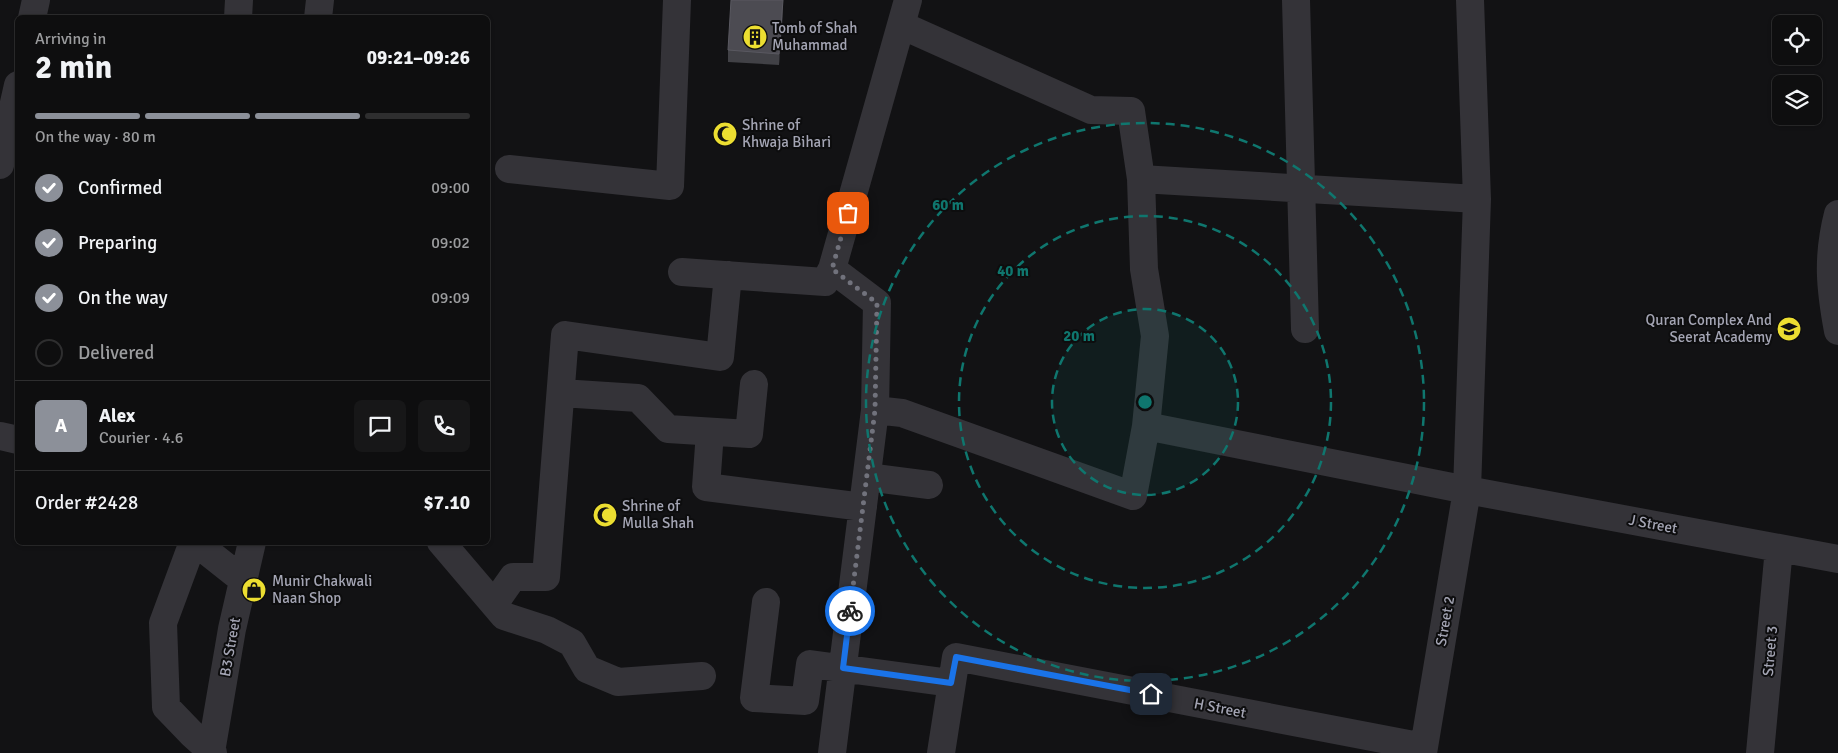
<!DOCTYPE html>
<html lang="en">
<head>
<meta charset="utf-8">
<style>
	:root { --surface:#0e0e0f; --page:#171718; --text:#f1f3f6; --muted:#9b9c9e; --line:#2e2e2f; --accent:#8c9099 }
	body { margin:0; font-family:Signika,sans-serif; background:var(--page); color:var(--text); height:100vh; display:flex; flex-direction:column; font-size:19px; white-space:nowrap }
	* { box-sizing:border-box; margin:0 }
	p { font-size:16px; color:var(--muted) }
	.icon { flex:none; width:28px; height:28px; fill:none; stroke:currentColor; stroke-width:2; stroke-linecap:round; stroke-linejoin:round }
	.map { position:relative; flex:1; overflow:hidden }
	.panel { position:absolute; left:15px; top:15px; width:475px; height:530px; display:flex; flex-direction:column; background:var(--surface); border-radius:8px; box-shadow:0 1px 4px #0004,0 0 0 1px var(--line) }
	.panel>* { flex:none }
	.buttons { position:absolute; left:1772px; top:15px; display:grid; gap:10px }
	.buttons a { display:grid; place-items:center; width:50px; height:50px; border-radius:8px; background:var(--surface); box-shadow:0 1px 4px #0004,0 0 0 1px var(--line); font-size:25px }
	.pin { position:absolute; display:grid; place-items:center; width:42px; height:42px; color:#fff; margin:-21px; border-radius:10px; box-shadow:0 2px 8px #0006 }
	.courier { position:absolute; display:grid; place-items:center; width:50px; height:50px; margin:-25px; border:4px solid #1a73e8; border-radius:50%; background:#fff; color:#222; box-shadow:0 1px 6px #0007 }
	.summary em { font-style:normal; font-weight:700 }
	.summary div { display:flex; flex-direction:column-reverse }
	.summary { display:flex; align-items:center; justify-content:space-between; height:85px; padding:0 20px }
	h1 { font-size:32px; font-weight:700; line-height:38px }
	.bar { display:grid; grid-template-columns:repeat(4,1fr); gap:8px 5px; align-content:center; height:60px; padding:0 20px }
	.bar i { height:6px; border-radius:4px; background:var(--line) }
	.bar .selected { background:var(--accent) }
	.bar p { grid-column:span 4 }
	.line { display:flex; align-items:center; gap:12px; padding:0 20px; border-top:1px solid var(--line) }
	.line div { flex:1 }
	.round { display:grid; place-items:center; flex:none; width:52px; height:52px; border-radius:8px; background:var(--page) }
	ol { padding:0 20px; list-style:none }
	li { display:flex; align-items:center; gap:15px; height:55px }
	li p { margin-inline-start:auto }
	li .icon { padding:5px; border-radius:50%; background:var(--accent); color:#fff; stroke-width:4 }
	li:last-child { color:var(--muted) }
	li i { width:28px; height:28px; border:2px solid var(--line); border-radius:50% }
	.map>svg:first-child { display:block }
	.lines { fill:none; stroke-linecap:round; stroke-linejoin:round }
	.minor { stroke:#343338; stroke-width:28 }
	.wall { fill:#414146 }
	.shaded-wall { fill:#2a292d }
	.building { fill:#4c4b52; stroke:#5a5961 }
	.done { stroke:#71727c; stroke-width:5; stroke-dasharray:0 9 }
	.route { stroke:#1a73e8; stroke-width:6 }
	.ring { fill:none; stroke:#0f766e; stroke-width:2.5; stroke-dasharray:9 6 }
	.labels { text-anchor:middle; stroke-width:4; stroke-linejoin:round; paint-order:stroke }
	.poi-label { font-size:15px; fill:#a4a5b4; stroke:#0d0d0e; text-anchor:start }
	.street-label { font-size:15px; fill:#a4a5b4; stroke:#0d0d0e }
	.centre { fill:#0f766e; stroke:#0d0d0e; stroke-width:2.5 }
	.ring-label { font-size:15px; text-anchor:middle; font-weight:bold; fill:#0f766e; stroke:#0d0d0e; stroke-width:4; stroke-linejoin:round; paint-order:stroke }
</style>
</head>
<body>
<div class="map">
<svg width="1838" height="753" viewBox="0 0 1838 753">
	<rect width="100%" height="100%" fill="#121214"/>
	<g class="lines">
		<path class="minor" d="M1296,0L1305,329
			M32,18L36,0
			M238,18L239,0
			M318,18L320,0
			M901,25L1091,110L1131,111L1141,179L1477,199
			M0,165L18,85
			M509,169L670,186L677,0
			M1141,179L1144,269L1155,336L1146,426L1467,490L1838,559
			M1838,214C1827,257 1830,288 1838,331
			M682,272L825,282L832,269
			M561,393L638,398L668,429L749,434L754,384
			M875,410L902,413L1133,496L1146,426
			M710,432L706,487L863,507
			M0,436L18,440
			M867,477L929,485
			M193,542L163,623L166,707L192,734L213,753
			M195,542L243,580
			M441,542L504,616L547,630L572,643L587,669L618,682L702,676
			M766,602L754,698L805,701L810,664L951,683
			M494,604L513,577H546L565,335L720,357L728,275
			M211,752L232,629L252,542
			M832,753L875,410L877,303L832,269L908,0
			M941,753L956,657L1424,747
			M1423,753L1467,490L1477,199L1470,0
			M1760,753L1779,548"/>
	</g>
	<path class="wall" d="M783,11L779,65L728,62V50Z"/>
	<path class="shaded-wall" d="M783,0V11L779,65V54Z"/>
	<path class="building" d="M731,0H783L779,54L728,50Z"/>
	<g class="lines">
		<path class="done" d="M848,213L832,269L877,303L875,410L850,611"/>
		<path class="route" d="M850,611L843,668L951,683L956,657L1151,694"/>
	</g>
	<circle cx="1145" cy="402" r="93" fill="#0f766e" fill-opacity=".12"/>
	<g class="ring">
		<circle cx="1145" cy="402" r="93"/>
		<circle cx="1145" cy="402" r="186"/>
		<circle cx="1145" cy="402" r="279"/>
	</g>
	<defs>
		<symbol id="building-disc" viewBox="-11 -11 22 22"><circle r="9.5" fill="#ecde31" stroke="#0d0d0e"/><path d="M-4-6H4V6H1V3H-1V6H-4ZM-2.5-4.3h1.7v1.8h-1.7ZM.8-4.3h1.7v1.8H.8ZM-2.5-1h1.7V.8h-1.7ZM.8-1h1.7V.8H.8Z" fill="#111"/></symbol>
		<symbol id="mosque-disc" viewBox="-11 -11 22 22"><circle r="9.5" fill="#ecde31" stroke="#0d0d0e"/><path d="M3.5-4.9A6 6 0 1 0 3.5 4.9A5 5 0 1 1 3.5-4.9Z" fill="#111"/></symbol>
		<symbol id="school-disc" viewBox="-11 -11 22 22"><circle r="9.5" fill="#ecde31" stroke="#0d0d0e"/><path d="M0-5L7-2L0 1L-7-2ZM-4 1L0 2.5L4 1V4Q0 6-4 4Z" fill="#111"/></symbol>
		<symbol id="shop-disc" viewBox="-11 -11 22 22"><circle r="9.5" fill="#ecde31" stroke="#0d0d0e"/><path d="M-5-2.5h2.3a2.7 3.5 0 0 1 5.4 0H5L5.5 6h-11ZM-1.5-2.5h3a1.5 2.3 0 0 0-3 0Z" fill="#111"/></symbol>
	</defs>
	<g fill-rule="evenodd">
		<use href="#building-disc" x="741" y="23" width="28" height="28"/>
		<use href="#mosque-disc" x="711" y="120" width="28" height="28"/>
		<use href="#school-disc" x="1775" y="315" width="28" height="28"/>
		<use href="#mosque-disc" x="591" y="501" width="28" height="28"/>
		<use href="#shop-disc" x="240" y="576" width="28" height="28"/>
	</g>
	<g class="labels">
		<g class="poi-label">
			<text x="772" y="33">Tomb of Shah<tspan x="772" dy="17">Muhammad</tspan></text>
			<text x="742" y="130">Shrine of<tspan x="742" dy="17">Khwaja Bihari</tspan></text>
			<text x="1772" y="325" text-anchor="end">Quran Complex And<tspan x="1772" dy="17">Seerat Academy</tspan></text>
			<text x="622" y="511">Shrine of<tspan x="622" dy="17">Mulla Shah</tspan></text>
			<text x="272" y="586">Munir Chakwali<tspan x="272" dy="17">Naan Shop</tspan></text>
		</g>
		<g class="street-label">
			<text transform="translate(1653 524) rotate(11)" y="5">J Street</text>
			<text transform="translate(1445 621) rotate(-80)" y="5">Street 2</text>
			<text transform="translate(230 647) rotate(-80)" y="5">B3 Street</text>
			<text transform="translate(1770 651) rotate(-85)" y="5">Street 3</text>
			<text transform="translate(1220 708) rotate(11)" y="5">H Street</text>
		</g>
	</g>
	<circle cx="1145" cy="402" r="8" class="centre"/>
	<g class="ring-label">
		<text x="948" y="210">60 m</text>
		<text x="1013" y="276">40 m</text>
		<text x="1079" y="341">20 m</text>
	</g>
</svg>
<div class="buttons">
<a><svg class="icon" aria-label="locate" viewBox="0 0 24 24"><circle cx="12" cy="12" r="6"/><path d="M12 2v4M12 18v4M2 12h4M18 12h4"/></svg></a>
<a><svg class="icon" aria-label="layers" viewBox="0 0 24 24"><path d="M12 4l9 5-9 5-9-5zM3 14l9 5 9-5"/></svg></a>
</div>
<div class="pin" style="left:848px;top:213px;background:#ea580c"><svg class="icon" aria-label="bag" viewBox="0 0 24 24"><path d="M5 8h14l-1 12H6zM9 8a3 3 0 0 1 6 0"/></svg></div>
<div class="pin" style="left:1151px;top:694px;background:#1f2937"><svg class="icon" aria-label="home" viewBox="0 0 24 24"><path d="M3 11l9-7 9 7M6 9v11h12V9"/></svg></div>
<div class="courier" style="left:850px;top:611px"><svg class="icon" aria-label="bike" viewBox="0 0 24 24"><circle cx="6" cy="16" r="4"/><circle cx="18" cy="16" r="4"/><path d="M6 16l4-8h5l3 8M10 8l3 8H6M13 5h3"/></svg></div>
<section class="panel">
<div class="summary"><div><h1>2 min</h1><p>Arriving in</p></div><em>09:21–09:26</em></div>
<div class="bar"><i class="selected"></i><i class="selected"></i><i class="selected"></i><i></i><p>On the way · 80 m</p></div>
<ol>
<li><svg class="icon" aria-label="check" viewBox="0 0 24 24"><path d="M5 12l5 5 9-10"/></svg>Confirmed<p>09:00</p></li>
<li><svg class="icon" aria-label="check" viewBox="0 0 24 24"><path d="M5 12l5 5 9-10"/></svg>Preparing<p>09:02</p></li>
<li><svg class="icon" aria-label="check" viewBox="0 0 24 24"><path d="M5 12l5 5 9-10"/></svg>On the way<p>09:09</p></li>
<li><i></i>Delivered</li>
</ol>
<div class="line" style="height:90px"><b class="round" style="background:var(--accent);color:#fff">A</b><div><b>Alex</b><p>Courier · 4.6</p></div><a class="round"><svg class="icon" aria-label="chat" viewBox="0 0 24 24"><path d="M4 5h16v11H9l-5 4z"/></svg></a><a class="round"><svg class="icon" aria-label="phone" viewBox="0 0 24 24"><path d="M5 4h4l2 5-3 2q2 4 5 5l2-3 5 2v4C11 20 4 13 5 4z"/></svg></a></div>
<div class="line" style="height:65px"><div>Order #2428</div><b>$7.10</b></div>
</section>
</div>
</body>
</html>
